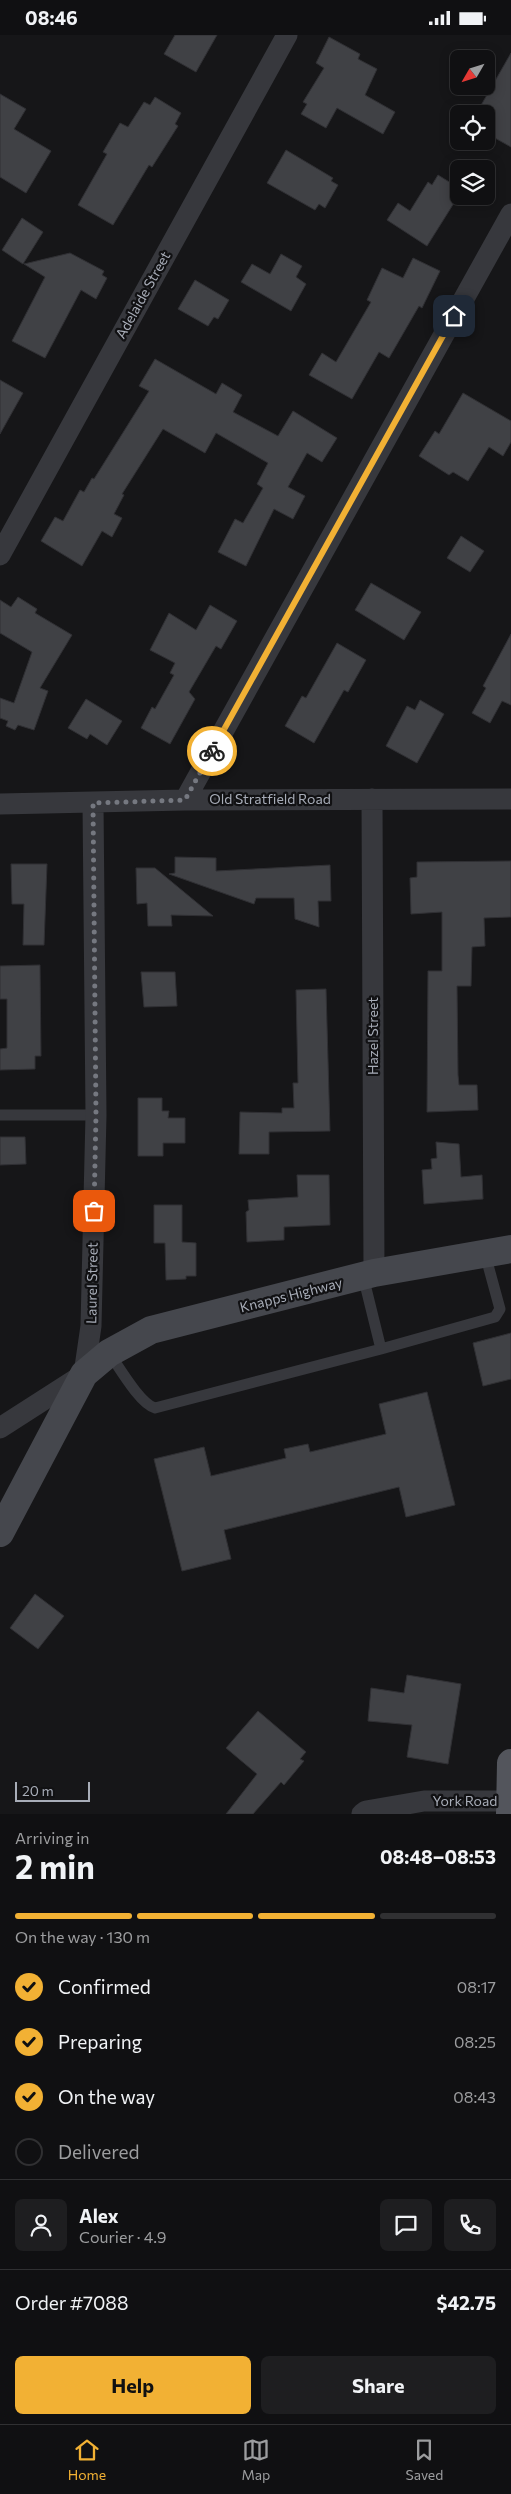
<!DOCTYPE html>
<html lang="en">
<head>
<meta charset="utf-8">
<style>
	:root { --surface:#101012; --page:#1e1e20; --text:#f1f3f6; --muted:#9c9d9f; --line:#303032; --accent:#f2b134 }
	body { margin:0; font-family:Commissioner,sans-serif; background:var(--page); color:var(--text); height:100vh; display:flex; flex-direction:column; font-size:19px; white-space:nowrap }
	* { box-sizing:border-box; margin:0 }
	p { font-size:16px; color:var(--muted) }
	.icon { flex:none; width:28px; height:28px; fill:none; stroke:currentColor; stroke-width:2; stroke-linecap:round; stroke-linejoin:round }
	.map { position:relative; height:1779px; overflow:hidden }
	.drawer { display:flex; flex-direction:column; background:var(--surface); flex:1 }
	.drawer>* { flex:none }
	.needle { width:32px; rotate:231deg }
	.controls { position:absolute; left:450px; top:15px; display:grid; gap:10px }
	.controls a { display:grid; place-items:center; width:45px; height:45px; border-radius:8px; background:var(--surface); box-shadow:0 2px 12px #0003,0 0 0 1px var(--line); font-size:25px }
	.scale { position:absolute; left:15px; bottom:12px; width:75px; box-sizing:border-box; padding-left:5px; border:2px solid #a8adb8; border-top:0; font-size:14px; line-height:18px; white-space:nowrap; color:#a8adb8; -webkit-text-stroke:4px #111113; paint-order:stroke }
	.pin { position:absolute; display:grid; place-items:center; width:42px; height:42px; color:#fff; margin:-21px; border-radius:10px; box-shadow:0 2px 8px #0006 }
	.courier { position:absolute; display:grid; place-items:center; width:50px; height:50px; margin:-25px; border:4px solid #f2b134; border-radius:50%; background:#fff; color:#222; box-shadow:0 1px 6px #0007 }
	.headline em { font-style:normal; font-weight:700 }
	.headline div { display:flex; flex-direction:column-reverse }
	.headline { display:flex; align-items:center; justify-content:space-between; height:85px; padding:0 15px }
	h1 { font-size:32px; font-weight:700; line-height:38px }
	.bar { display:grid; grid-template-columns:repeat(4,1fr); gap:8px 5px; align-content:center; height:60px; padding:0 15px }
	.bar i { height:6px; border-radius:4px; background:var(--line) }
	.bar .current { background:var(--accent) }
	.bar p { grid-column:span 4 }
	.line { display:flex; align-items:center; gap:12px; padding:0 15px; border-top:1px solid var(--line) }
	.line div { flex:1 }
	.round { display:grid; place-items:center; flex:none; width:52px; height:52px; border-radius:8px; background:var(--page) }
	ol { padding:0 15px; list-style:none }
	li { display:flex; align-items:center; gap:15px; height:55px }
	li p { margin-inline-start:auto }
	li .icon { padding:5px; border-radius:50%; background:var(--accent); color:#111; stroke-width:4 }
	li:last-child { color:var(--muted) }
	li i { width:28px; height:28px; border:2px solid var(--line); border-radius:50% }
	.cta { display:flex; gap:10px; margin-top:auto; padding:10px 15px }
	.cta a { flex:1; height:58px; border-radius:8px; background:var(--accent); color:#111; font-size:20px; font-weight:700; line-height:58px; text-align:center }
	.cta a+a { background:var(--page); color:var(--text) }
	.status { display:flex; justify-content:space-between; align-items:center; height:35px; padding:0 25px; background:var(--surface); direction:ltr }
	.status svg { height:14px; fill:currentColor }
	.dock { display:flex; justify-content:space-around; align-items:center; height:70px; border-top:1px solid var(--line); background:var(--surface); font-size:14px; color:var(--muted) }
	.dock a { display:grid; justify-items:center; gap:2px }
	.dock .current { color:var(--accent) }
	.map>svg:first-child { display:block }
	.building { fill:#404145; stroke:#303034 }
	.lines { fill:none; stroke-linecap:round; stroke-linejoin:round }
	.lane { stroke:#37383d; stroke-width:11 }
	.street { stroke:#37383d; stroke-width:21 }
	.secondary { stroke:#45474d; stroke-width:28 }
	.primary { stroke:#53555c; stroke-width:28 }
	.done { stroke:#757880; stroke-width:5; stroke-dasharray:0 9 }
	.route { stroke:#f2b134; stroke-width:6 }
	.labels { text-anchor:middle; stroke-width:4.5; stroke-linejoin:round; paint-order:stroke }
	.street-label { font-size:14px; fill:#a8adb8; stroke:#111113 }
</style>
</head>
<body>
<div class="status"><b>08:46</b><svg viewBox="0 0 49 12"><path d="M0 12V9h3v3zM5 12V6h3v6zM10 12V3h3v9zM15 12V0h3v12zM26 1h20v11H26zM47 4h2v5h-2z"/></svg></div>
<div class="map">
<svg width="511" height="1779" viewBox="0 0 511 1779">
	<rect width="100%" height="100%" fill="#161618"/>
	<path class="building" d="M175,0H217L196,37L164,19Z
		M329,2L360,19L358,24L377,34L365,60L395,77L383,99L337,73L326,93L301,79L307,69L303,67L324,33L316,28Z
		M511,18V112L486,98V79H476Z
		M0,59L26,74L14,94L51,116L26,158L0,142Z
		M155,62L181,78L175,89L178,91L152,132L149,130L113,190L78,170L107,119L103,117L120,88L128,92L144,67L150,70Z
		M286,115L333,143L331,146L338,150L325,173L319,169L315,175L267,148Z
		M438,140L459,153V160L427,211L387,185L398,168L410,176L428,147L432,150Z
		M22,183L43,197L23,229L2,215Z
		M70,218L104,236L102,240L107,243L96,264L81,255L45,323L12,306L45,242L24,229Z
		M281,219L302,231L296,242L306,249L291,276L241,247L252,229L270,239Z
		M413,223L440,236L422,273L419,271L389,323L379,317L352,364L309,340L322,318L336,327L371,267L367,265L382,233L403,243Z
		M195,245L229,265L218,284L214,282L208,291L178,274Z
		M155,324L216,359L222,348L242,360L233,377L278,401L293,376L337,403L322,427L307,418L288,452L305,461L293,484L274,474L246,531L218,517L235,484L243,488L263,453L257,449L268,428L216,398L205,418L163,394L122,459L124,460L114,479L122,483L112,502L102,496L82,531L41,506L55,482L63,486L80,455L84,457L92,443L94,444L149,356L139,351Z
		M0,345L23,358L0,399Z
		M463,358L511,386V407L503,421L489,412L468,446L453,437L449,440L419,421L435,396L439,399Z
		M461,501L484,516L470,537L447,523Z
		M371,548L421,577L404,605L355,575Z
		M18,562L37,574L35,578L72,600L40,653L48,656L34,695L18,690L15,695L6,691L8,686L0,683V663L14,668L32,617L0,598V565L11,572Z
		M210,570L237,586L221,614L216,611L189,657L195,664L170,709L141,693L152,672L155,674L174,640L170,638L175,628L150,615L169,578L196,595Z
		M511,599V670L502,666L490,688L472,678L486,653L483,651Z
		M337,608L366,625L348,657L344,655L314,708L285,691L302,661L306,663Z
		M86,664L122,686L107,710L90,699L87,704L68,693Z
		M420,665L444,679L417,728L386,711L407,671L415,675Z
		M175,822L216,823V836L330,830L331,866H318L319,892L295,884L294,863H256L254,869L169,839L175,838Z
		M511,826V882L484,883L485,911L472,912L471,951H457L458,1040L459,1050H477L478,1075L427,1077L428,936H442V877L411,879L410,843L417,842V827Z
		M11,829H47L44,910H23L24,869H12Z
		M136,833H155L213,881L171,880L172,891H148L147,868L137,869Z
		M40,930L41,1021H35V1034L0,1035V1014L7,1013V964H0V931Z
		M141,937H175L177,971L144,972Z
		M326,954L330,1096L269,1097V1119H239L240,1077L282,1078V1073H294L293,1048H298L296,955Z
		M138,1063H162V1076H169L168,1083H185V1108H163V1121H138Z
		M0,1102H25L26,1129L0,1130Z
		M436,1107L459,1109L461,1142L482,1140L483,1164L424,1169L422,1135L432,1134L431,1124L437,1123Z
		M297,1140H329L330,1190L284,1192V1205L247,1207L246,1177L249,1175L248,1165L298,1162Z
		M154,1170H182V1207L196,1208V1241H186V1244L166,1245L165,1208H154Z
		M511,1298V1344L483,1351L473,1308Z
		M427,1357L455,1470L406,1482L399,1452L224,1495L231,1524L182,1536L154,1424L204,1412L211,1441L286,1423L284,1414L308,1409L310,1417L386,1399L379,1369Z
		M35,1559L64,1581L38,1614L10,1593Z
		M407,1640L461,1649L448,1729L407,1722L412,1690L368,1686L371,1653L404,1658Z
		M258,1676L306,1717L300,1724L304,1726L284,1750L281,1747L253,1779H226L257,1739L226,1713Z"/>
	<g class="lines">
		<path class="lane" d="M0,1080H96
			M363,1241L381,1314L495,1282L500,1274L485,1219
			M109,1318C119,1332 140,1369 155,1373L381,1314"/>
		<path class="street" d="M0,520L287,0
			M372,764L374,1238
			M185,765L511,179
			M0,769L185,765L511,764
			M0,1393L84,1339L91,1291L96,1080L93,768
			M362,1779L366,1776L424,1766H510"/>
		<path class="secondary" d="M0,1498L84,1339L109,1318L151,1295L374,1238L511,1214"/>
		<path class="primary" d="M510,1779L511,1728"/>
	</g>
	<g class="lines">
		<path class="done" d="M94,1176L96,1080L93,768L185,765L212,716"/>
		<path class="route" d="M212,716L454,281"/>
	</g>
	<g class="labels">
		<g class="street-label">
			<text transform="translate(143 260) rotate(-61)" y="5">Adelaide Street</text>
			<text x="270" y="769">Old Stratfield Road</text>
			<text transform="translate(373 1001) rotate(-90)" y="5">Hazel Street</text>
			<text transform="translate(92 1248) rotate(-89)" y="5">Laurel Street</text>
			<text transform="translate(291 1260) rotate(-14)" y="5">Knapps Highway</text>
			<text x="465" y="1771">York Road</text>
		</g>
	</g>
</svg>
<div class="controls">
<a><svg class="needle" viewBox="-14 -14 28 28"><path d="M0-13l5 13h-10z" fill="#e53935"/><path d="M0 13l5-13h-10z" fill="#9c9d9f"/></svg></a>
<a><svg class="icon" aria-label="locate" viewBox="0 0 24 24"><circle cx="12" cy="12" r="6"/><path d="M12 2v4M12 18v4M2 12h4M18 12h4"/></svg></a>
<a><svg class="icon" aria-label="layers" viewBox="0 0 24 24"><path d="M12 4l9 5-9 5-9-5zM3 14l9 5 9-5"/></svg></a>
</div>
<div class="scale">20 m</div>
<div class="pin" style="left:94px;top:1176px;background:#ea580c"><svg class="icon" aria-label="bag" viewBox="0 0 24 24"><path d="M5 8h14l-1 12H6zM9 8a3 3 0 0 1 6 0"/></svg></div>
<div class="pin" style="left:454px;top:281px;background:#1f2937"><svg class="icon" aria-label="home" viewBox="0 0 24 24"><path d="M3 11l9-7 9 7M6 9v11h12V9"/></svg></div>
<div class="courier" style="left:212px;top:716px"><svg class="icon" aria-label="bike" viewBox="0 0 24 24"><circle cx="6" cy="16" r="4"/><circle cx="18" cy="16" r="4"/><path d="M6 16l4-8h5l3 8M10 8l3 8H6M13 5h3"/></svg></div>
</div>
<section class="drawer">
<div class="headline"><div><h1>2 min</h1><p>Arriving in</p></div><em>08:48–08:53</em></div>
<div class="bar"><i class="current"></i><i class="current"></i><i class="current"></i><i></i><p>On the way · 130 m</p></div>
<ol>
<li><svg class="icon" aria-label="check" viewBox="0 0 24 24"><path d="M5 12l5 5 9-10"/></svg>Confirmed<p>08:17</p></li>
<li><svg class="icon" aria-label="check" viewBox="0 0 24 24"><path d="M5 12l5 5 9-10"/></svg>Preparing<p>08:25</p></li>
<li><svg class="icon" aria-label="check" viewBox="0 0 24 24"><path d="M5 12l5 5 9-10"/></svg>On the way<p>08:43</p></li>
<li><i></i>Delivered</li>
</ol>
<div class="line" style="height:90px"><a class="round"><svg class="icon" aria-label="person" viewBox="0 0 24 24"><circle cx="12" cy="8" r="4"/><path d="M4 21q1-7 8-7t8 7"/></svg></a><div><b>Alex</b><p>Courier · 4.9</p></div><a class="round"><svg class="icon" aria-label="chat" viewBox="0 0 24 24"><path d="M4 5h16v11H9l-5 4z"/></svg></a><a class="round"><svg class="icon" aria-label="phone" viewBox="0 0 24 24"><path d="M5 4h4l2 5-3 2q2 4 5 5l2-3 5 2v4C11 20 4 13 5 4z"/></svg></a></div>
<div class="line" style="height:65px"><div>Order #7088</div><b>$42.75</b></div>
<div class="cta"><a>Help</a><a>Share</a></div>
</section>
<nav class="dock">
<a class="current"><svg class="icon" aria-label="home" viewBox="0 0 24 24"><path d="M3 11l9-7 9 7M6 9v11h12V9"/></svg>Home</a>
<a><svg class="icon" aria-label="map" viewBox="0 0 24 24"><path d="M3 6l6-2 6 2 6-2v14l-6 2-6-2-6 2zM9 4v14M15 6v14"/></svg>Map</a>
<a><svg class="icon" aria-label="saved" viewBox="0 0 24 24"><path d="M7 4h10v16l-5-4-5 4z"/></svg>Saved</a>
</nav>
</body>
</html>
